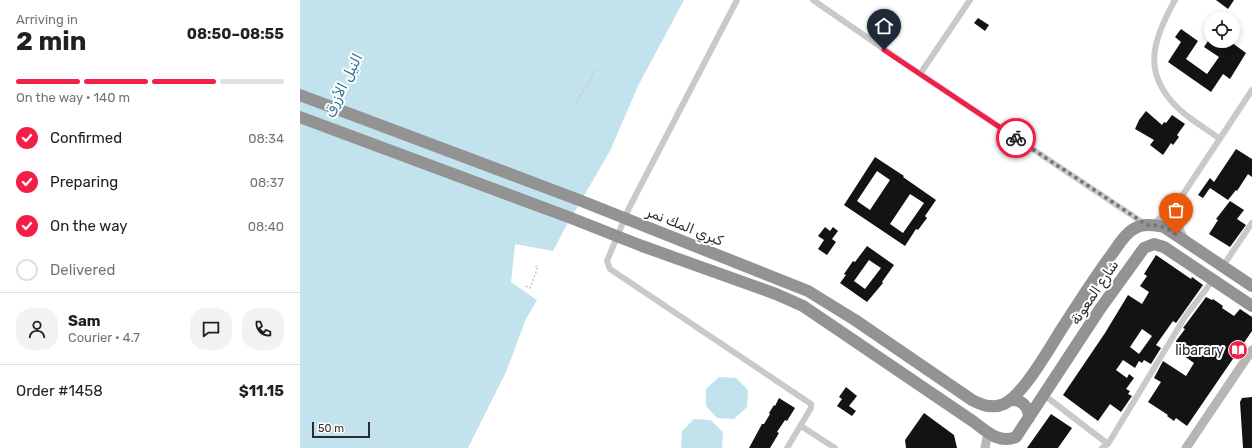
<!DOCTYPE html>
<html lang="en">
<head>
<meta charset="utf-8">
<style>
	:root { --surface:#fff; --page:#f2f2f2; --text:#202124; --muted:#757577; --line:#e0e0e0; --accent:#f31f47 }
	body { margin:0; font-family:Rubik,Vazirmatn,sans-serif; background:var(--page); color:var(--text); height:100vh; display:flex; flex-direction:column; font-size:15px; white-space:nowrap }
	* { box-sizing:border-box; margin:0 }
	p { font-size:13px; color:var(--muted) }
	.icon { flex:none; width:22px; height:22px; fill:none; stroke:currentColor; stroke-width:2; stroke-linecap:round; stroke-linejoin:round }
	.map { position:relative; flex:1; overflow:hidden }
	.drawer { display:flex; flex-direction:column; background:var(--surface); width:300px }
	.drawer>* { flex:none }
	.tools { position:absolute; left:904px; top:12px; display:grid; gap:8px }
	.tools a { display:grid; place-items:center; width:36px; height:36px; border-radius:50%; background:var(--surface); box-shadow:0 2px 6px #0003; font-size:20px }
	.scale { position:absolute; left:12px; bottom:10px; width:58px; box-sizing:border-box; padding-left:4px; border:2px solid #2c2c2c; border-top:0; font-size:11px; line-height:14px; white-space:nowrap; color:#2c2c2c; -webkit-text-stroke:3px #fff; paint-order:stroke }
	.pin { position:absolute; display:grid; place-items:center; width:34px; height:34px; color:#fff; margin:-41px -17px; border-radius:50% 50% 50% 0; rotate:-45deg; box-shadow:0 0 4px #0007 }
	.pin .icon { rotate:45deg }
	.courier { position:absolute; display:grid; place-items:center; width:40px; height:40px; margin:-20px; border:3px solid #f31f47; border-radius:50%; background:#fff; color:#222; box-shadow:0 1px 5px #0007 }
	.overview em { font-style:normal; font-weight:700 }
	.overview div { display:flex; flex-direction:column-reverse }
	.overview { display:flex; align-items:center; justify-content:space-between; height:68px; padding:0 16px }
	h1 { font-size:26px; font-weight:700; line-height:30px }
	.bar { display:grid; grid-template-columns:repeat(4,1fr); gap:6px 4px; align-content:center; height:48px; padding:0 16px }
	.bar i { height:5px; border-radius:3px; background:var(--line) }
	.bar .selected { background:var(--accent) }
	.bar p { grid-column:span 4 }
	.line { display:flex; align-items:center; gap:10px; padding:0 16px; border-top:1px solid var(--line) }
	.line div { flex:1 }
	.round { display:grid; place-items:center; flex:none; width:42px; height:42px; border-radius:16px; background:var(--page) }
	ol { padding:0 16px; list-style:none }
	li { display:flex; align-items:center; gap:12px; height:44px }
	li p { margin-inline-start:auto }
	li .icon { padding:4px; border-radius:50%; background:var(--accent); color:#fff; stroke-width:4 }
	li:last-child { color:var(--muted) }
	li i { width:22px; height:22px; border:2px solid var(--line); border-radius:50% }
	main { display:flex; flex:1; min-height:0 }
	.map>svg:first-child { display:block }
	.water { fill:#c2e2ed }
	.building { fill:#131313; fill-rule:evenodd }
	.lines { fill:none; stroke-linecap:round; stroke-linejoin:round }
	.path { stroke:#c9c9c9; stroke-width:1.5; stroke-dasharray:2 2; stroke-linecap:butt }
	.street { stroke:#c9c9c9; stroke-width:6 }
	.secondary { stroke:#b6b6b6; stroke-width:9 }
	.highway { stroke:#939393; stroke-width:12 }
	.done { stroke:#767676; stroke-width:4; stroke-dasharray:0 7.2 }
	.route { stroke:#f31f47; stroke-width:5 }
	.labels { text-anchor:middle; stroke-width:4; stroke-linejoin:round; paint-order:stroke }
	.street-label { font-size:14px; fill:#2c2c2c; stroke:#fff }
	.poi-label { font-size:14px; fill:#2c2c2c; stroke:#fff; text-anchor:end }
	.water-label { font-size:15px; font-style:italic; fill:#357a94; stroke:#fff }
</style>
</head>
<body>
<main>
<section class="drawer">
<div class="overview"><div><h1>2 min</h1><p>Arriving in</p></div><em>08:50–08:55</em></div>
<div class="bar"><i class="selected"></i><i class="selected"></i><i class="selected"></i><i></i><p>On the way · 140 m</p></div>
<ol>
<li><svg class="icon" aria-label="check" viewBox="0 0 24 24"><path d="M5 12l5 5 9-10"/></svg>Confirmed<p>08:34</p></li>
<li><svg class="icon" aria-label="check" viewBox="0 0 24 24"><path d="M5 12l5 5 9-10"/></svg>Preparing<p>08:37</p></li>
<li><svg class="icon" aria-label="check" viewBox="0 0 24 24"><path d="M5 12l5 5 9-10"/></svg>On the way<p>08:40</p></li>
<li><i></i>Delivered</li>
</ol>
<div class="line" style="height:72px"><a class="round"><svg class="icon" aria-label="person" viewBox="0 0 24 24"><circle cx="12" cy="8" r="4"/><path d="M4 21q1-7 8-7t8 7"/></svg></a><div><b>Sam</b><p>Courier · 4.7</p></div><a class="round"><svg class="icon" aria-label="chat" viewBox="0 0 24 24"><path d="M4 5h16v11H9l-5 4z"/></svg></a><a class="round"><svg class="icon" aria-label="phone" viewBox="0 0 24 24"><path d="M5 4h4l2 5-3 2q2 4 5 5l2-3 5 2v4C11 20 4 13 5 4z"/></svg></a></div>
<div class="line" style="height:52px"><div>Order #1458</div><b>$11.15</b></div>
</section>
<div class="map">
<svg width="952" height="448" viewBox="0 0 952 448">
	<rect width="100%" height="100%" fill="#fff"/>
	<path class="water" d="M0,0H384L338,86L310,151L264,230L253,251L215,244L211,282L237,300L226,319L206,372L168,448H0Z
		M419,377L436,378L448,390L447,407L434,419L417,418L406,406V389Z
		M394,419L411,420L423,432L422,448H381L382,431Z"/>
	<path class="building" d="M916,0H934L928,9Z
		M678,18L689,25L685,31L674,23Z
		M881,29L898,41L886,59L907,74L919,57L904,47L908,41H916L926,48L931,42L946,53L930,79L923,74L911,92L868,62L881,42L875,37Z
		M846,111L862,125L864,122L866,123L872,115L885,124L877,135L879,137L873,145L871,143L863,155L850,145L854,140L835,129L839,120Z
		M936,149L952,159V177L948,174L937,191L936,190L928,200L910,188L903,198L898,195L910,178L914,182Z
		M575,157L604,176L603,177L636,200L625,216L627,218L618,230L616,229L605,246L544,205ZM577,171L590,180L570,210L557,201ZM610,194L624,203L603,233L590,224Z
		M930,201L944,210L937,219L946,225L930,247L909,234L918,220L916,219Z
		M525,227L530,231L533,227L538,231L532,239L536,242L527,255L518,249L524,240L518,236Z
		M567,246L594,265L582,282L583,283L567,302L540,283L546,275L544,274L553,261L555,262ZM569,260L581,268L565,289L554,281Z
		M856,255L891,279L892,277L903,285L876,323L873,321L856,345L861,348L851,364L844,360L842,363L839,361L835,368L823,360L816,370L827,378L829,374L834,378L826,389L830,391L828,394L832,396L821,412L810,404L798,421L763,395L805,333L828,295L842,304L849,292L840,286L847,276L844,274ZM842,329L852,336L839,354L830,347Z
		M906,297L912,300L913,299L923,306L922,308L934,316L940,309L952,317V331L887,426L876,418L874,421L867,416L868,415L848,402L861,382L854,378L863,361L886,376L894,363L877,351L876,341L885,329L883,328L889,320Z
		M546,387L557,396L549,406L556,411L552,416L537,406L542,399L539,397Z
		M952,397V448H943L940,402L942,398Z
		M479,398L495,408L487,421L485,420L477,432L479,433L470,448H449L462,424H464L470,414L469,413L474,405L475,406Z
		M624,413L654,435L657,448H606L605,440Z
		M751,414L772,428L758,448H727Z"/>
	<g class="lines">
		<path class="path" d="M273,99L277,102L296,69
			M226,286L230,288L238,267L234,265"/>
		<path class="street" d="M437,0L329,208L307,261L310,269L511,404V408L487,448
			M513,0L620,74L845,224
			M875,0C852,41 841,74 880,110C892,121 907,129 920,139
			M620,74L670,0
			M878,202C877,217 877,224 885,237
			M853,224L878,202L952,90
			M923,266L952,223
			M744,395L808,444
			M501,426L535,448
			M802,448L808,444L885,317L913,280"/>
		<path class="secondary" d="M685,448L688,433
			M886,448L952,350"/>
		<path class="highway" d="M0,95L279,200L508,291L555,320L672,400C681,405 693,409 704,404C723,395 749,349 761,330C778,304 794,278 812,254C819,244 827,230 840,226C848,224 856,225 864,227L952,286
			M0,117L271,218L342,246L476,294L503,306L674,422C687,432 699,444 716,437L800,309L844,248L854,244L864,247L952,306
			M710,400C722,399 729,407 729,418"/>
	</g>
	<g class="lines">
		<path class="done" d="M716,138L847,225C858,224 866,228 876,234"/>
		<path class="route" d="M584,50L716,138"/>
	</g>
	<defs>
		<symbol id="library-disc" viewBox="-11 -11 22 22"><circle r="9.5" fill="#f31f47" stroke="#fff"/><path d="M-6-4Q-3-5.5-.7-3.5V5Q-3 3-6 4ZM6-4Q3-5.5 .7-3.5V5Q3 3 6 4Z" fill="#fff"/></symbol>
	</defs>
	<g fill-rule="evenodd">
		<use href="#library-disc" x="927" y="339" width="22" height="22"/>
	</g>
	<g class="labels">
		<g class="street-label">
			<text transform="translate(385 226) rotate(22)" y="5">كبري المك نمر</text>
			<text transform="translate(794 292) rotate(-56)" y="5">شارع المعونة</text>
		</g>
		<g class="poi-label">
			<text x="924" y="355">libarary</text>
		</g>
		<g class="water-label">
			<text transform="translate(43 85) rotate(-63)" y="5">النيل الأزرق</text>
		</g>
	</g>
</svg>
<div class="tools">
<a><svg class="icon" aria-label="locate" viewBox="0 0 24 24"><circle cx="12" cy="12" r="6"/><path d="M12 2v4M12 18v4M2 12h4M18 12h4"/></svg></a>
</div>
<div class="scale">50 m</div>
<div class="pin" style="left:876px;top:234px;background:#ea580c"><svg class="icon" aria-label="bag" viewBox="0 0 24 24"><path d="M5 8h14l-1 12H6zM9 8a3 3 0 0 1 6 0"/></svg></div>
<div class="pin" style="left:584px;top:50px;background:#1f2937"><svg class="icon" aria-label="home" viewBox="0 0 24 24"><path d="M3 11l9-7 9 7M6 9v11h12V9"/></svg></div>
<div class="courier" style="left:716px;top:138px"><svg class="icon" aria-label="bike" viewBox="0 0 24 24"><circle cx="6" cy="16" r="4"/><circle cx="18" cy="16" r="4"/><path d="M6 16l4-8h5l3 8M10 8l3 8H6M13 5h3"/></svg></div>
</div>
</main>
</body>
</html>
